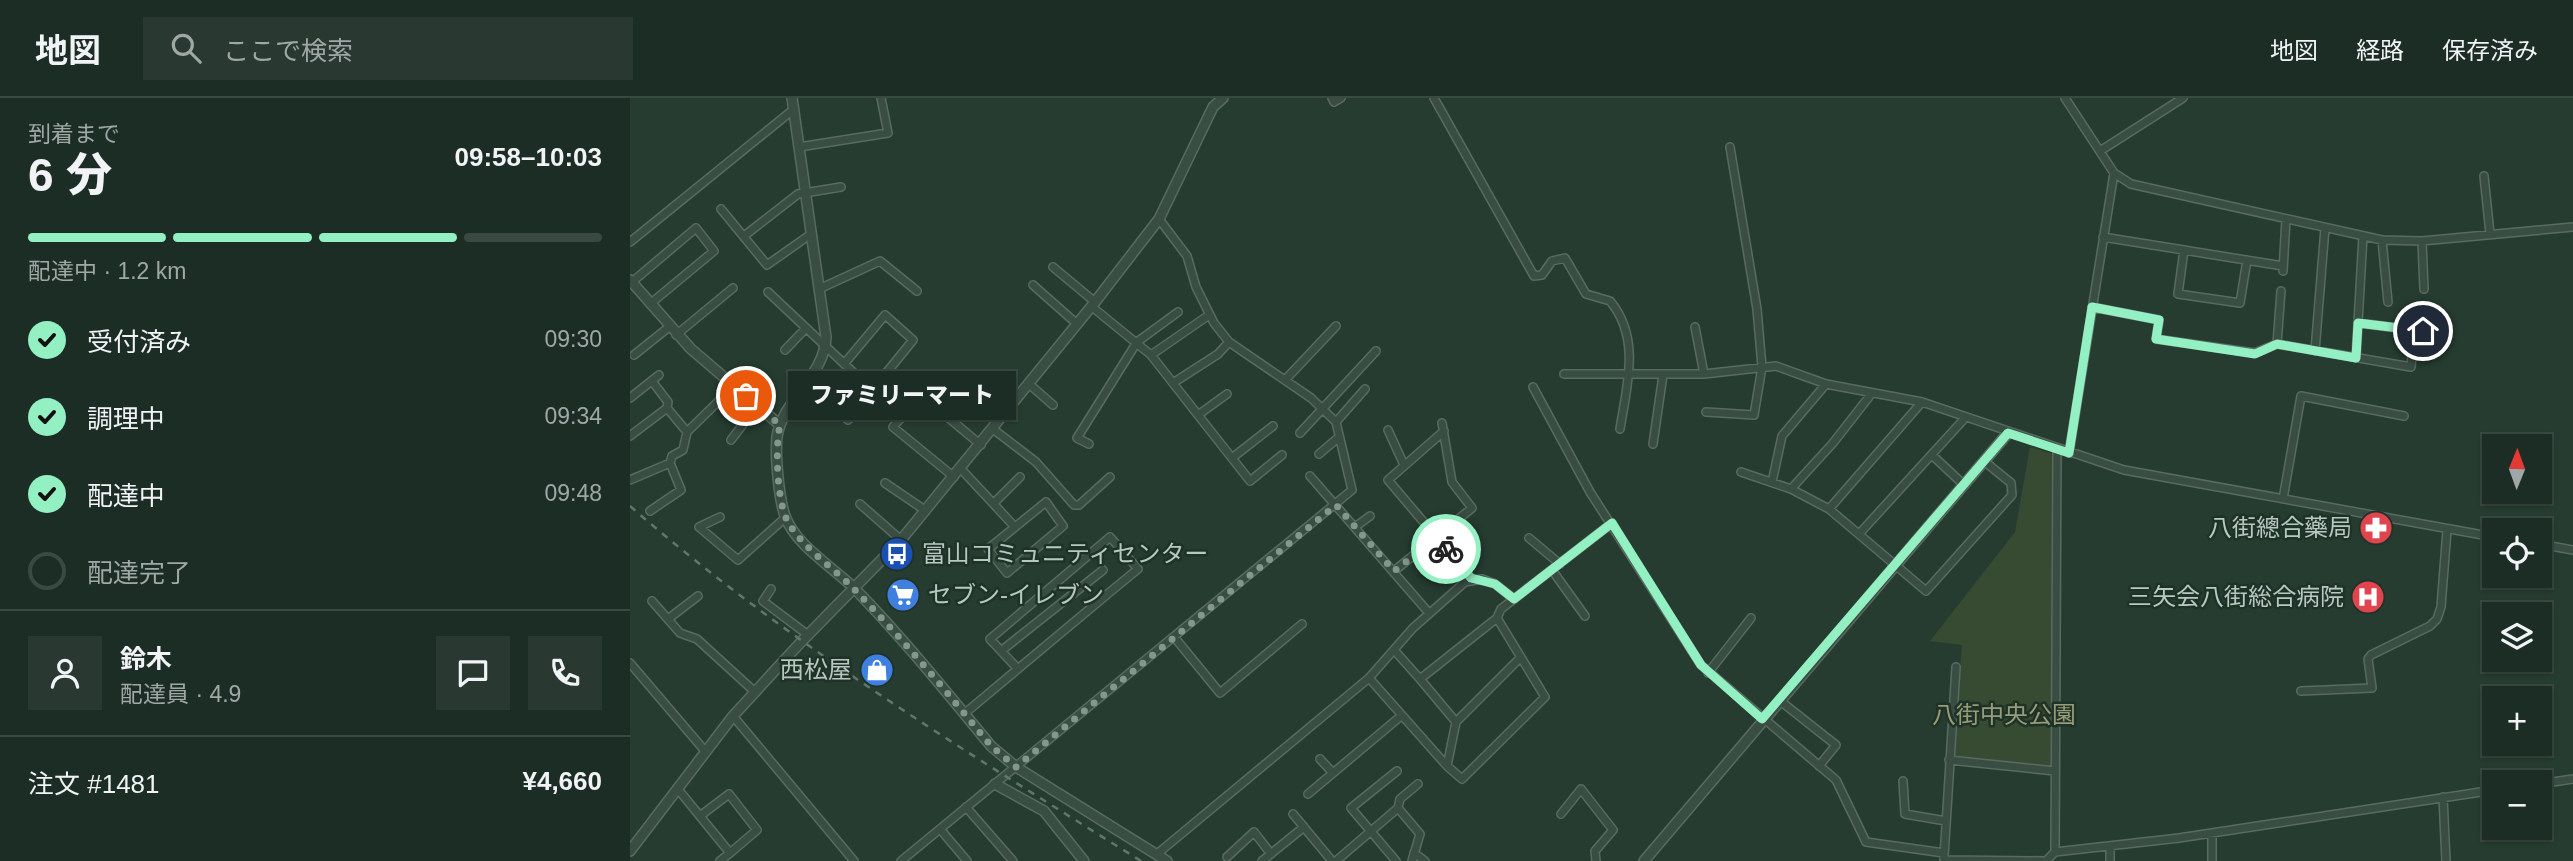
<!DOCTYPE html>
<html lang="ja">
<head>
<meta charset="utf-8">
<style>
	:root { --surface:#1c2d25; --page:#293932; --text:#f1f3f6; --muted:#a0a8a7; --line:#3a4942; --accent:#93f0c2 }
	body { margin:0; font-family:Helvetica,"Noto Sans JP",sans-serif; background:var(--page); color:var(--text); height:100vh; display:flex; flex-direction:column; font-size:26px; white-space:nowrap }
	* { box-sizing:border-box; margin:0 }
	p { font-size:23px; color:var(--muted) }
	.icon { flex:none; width:38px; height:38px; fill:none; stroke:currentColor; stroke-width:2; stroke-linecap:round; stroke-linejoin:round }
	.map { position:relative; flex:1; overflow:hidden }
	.sheet { display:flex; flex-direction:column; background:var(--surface); width:630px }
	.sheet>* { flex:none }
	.needle { width:46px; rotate:1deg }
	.tools { position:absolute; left:1852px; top:336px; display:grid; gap:14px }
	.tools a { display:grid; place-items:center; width:70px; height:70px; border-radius:0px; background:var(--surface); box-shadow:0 2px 5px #0004,0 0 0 2px var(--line); font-size:35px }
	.pin { position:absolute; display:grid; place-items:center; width:60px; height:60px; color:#fff; margin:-30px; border:4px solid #fff; border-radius:50%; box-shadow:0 2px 7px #0007 }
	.courier { position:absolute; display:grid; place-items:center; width:70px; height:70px; margin:-35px; border:5px solid #93f0c2; border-radius:50%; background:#fff; color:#222; box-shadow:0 2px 9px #0007 }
	.bubble { position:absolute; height:49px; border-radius:0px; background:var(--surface); box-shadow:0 2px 5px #0004,0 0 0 2px var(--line); font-size:23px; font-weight:800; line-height:49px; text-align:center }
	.overview em { font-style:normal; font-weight:800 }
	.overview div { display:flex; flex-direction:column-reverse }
	.overview { display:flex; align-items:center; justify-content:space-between; height:119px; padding:0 28px }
	h1 { font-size:46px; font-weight:800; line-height:52px }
	.bar { display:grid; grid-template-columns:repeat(4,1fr); gap:10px 7px; align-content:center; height:84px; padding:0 28px }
	.bar i { height:9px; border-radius:5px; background:var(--line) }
	.bar .active { background:var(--accent) }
	.bar p { grid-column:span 4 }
	.line { display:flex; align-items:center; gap:18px; padding:0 28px; border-top:2px solid var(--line) }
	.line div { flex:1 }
	.round { display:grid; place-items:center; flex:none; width:74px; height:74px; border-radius:0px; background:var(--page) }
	ol { padding:0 28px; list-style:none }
	li { display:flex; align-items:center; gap:21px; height:77px }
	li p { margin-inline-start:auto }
	li .icon { padding:7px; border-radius:50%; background:var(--accent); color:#111; stroke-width:4 }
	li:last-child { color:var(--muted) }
	li i { width:38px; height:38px; border:4px solid var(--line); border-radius:50% }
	header { display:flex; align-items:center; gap:42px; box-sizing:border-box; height:98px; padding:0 35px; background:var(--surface); border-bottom:2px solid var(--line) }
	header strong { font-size:33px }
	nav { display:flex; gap:38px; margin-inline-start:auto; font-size:24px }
	.search { width:490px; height:63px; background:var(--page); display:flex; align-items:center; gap:18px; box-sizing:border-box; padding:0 24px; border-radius:0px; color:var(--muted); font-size:26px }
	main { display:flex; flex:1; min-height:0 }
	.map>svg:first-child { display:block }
	.green { fill:#374a32 }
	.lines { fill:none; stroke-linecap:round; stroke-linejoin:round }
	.minor-casing { stroke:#586b61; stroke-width:10 }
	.tertiary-casing { stroke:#586b61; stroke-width:12 }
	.minor { stroke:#3a4d43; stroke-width:7 }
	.tertiary { stroke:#3a4d43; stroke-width:9 }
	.rail { stroke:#60766b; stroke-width:2.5; stroke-dasharray:7 7; stroke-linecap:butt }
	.done { stroke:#84978d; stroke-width:7; stroke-dasharray:0 12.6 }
	.route { stroke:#93f0c2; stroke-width:9 }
	.labels { text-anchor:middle; stroke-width:5; stroke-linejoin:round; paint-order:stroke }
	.poi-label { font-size:24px; fill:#b6c8bf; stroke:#1f3228; text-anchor:end }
	.park-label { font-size:24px; fill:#979c76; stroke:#1f3228 }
</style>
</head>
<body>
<header>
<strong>地図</strong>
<div class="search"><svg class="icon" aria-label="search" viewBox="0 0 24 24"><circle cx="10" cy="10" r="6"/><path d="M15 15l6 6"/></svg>ここで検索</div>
<nav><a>地図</a><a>経路</a><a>保存済み</a></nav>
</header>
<main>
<section class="sheet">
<div class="overview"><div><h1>6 分</h1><p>到着まで</p></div><em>09:58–10:03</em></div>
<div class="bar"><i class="active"></i><i class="active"></i><i class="active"></i><i></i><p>配達中 · 1.2 km</p></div>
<ol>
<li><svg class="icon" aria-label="check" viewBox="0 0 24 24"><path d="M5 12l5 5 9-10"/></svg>受付済み<p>09:30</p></li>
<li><svg class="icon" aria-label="check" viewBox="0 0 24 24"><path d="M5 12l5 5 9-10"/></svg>調理中<p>09:34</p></li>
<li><svg class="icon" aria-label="check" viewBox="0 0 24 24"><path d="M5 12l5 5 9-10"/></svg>配達中<p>09:48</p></li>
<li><i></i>配達完了</li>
</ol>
<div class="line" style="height:126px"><a class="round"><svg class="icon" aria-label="person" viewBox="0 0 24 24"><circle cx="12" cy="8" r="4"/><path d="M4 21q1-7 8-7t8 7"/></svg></a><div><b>鈴木</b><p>配達員 · 4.9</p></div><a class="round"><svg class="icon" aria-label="chat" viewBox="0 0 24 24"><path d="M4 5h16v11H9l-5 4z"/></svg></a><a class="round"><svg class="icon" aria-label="phone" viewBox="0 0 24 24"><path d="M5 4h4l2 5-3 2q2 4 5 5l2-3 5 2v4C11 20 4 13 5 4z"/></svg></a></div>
<div class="line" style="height:91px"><div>注文 #1481</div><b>¥4,660</b></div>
</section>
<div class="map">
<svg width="1943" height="763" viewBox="0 0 1943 763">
	<rect width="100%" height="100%" fill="#263c31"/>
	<path class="green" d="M1400,349L1423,356L1422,670L1323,660L1332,547L1300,543L1385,434Z"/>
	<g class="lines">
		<defs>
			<path id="minor" d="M702,0L704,4L711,0
				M804,0L904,178L912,177L922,163L935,160L956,196L980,203C1011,240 997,287 990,331
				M1435,0L1484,75L1439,355
				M169,49L258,35L251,0
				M1470,53L1553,0
				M1484,75L1501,86L1752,142L1792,143L1943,129
				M1854,78L1860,136
				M91,111L137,167L181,136
				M114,138L168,96L211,89
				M1473,139L1653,168
				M1752,142L1758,204
				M1792,143L1794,191
				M0,144L164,11
				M1554,152L1548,196L1610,205L1617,162
				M423,169L465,204
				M1653,173L1656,121
				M2,184L66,130L84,153L20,206
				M403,187L446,225
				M189,191L250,163L287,193
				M138,194L242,292
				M461,208L521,257L568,317L597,296
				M1462,209L1529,222L1526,241L1625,255L1647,246L1781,269L1784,233
				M1728,225L1793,233
				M1065,229L1074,276
				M46,237L103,190
				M1647,246L1651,193
				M155,252L176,230
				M1685,253L1695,130
				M4,257L39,229
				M521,257L579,217
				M1726,260L1733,138
				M934,276H1074L1146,268L1196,286L1292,304L1494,372L1864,439
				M655,282L706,228
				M22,283L38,304L37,310L57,334
				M543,285L588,256L599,244
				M399,286L423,307
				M298,289L263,329L324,379
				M903,289L960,394L1071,567L1206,682L1236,744L1314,755
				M291,297L351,347
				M0,300L29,277
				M208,313L218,322L283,242L255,217L214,266
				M1076,314L1124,317L1132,269L1127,211L1100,49
				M568,317L620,383L652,357
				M706,324L735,291
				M363,331L406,364L444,407H449L480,379
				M758,332L774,367
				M814,333L758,382L841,480
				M670,335L746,253
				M0,338L37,310
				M101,342L127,308
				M459,346L447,340L507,244L548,214
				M1023,346L1033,277
				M689,356L709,339
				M1302,357L1333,386
				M602,360L643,328
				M331,371L385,429
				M1111,374L1161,391L1199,411L1296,493L1382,397L1381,385L1354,363
				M680,378L799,515
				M0,382L40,365L42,358L53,352L57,334L104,288
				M1142,384L1152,338L1196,286
				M255,385L296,413
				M1161,391L1203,345L1242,295
				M1653,401L1671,298L1774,318
				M365,404L390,379
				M416,404L433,428L377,475L358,451Z
				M230,406L271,442
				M1199,411L1292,304
				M20,413L51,392L40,365
				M90,419L69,429L108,462L155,420
				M725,429L740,418
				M1229,436L1335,320
				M899,440L930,466
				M1909,446L1943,452
				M922,472L955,518
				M764,473L842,410L822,384L812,325
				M141,491L133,503L178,537
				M22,503L50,535L67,541L125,594
				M38,521L68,498
				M545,540L590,595L672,526
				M371,553L473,472
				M765,553L790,581
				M0,565L75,653
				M1078,575L1121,520
				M739,580L817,668L832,681L915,599L867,520
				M1671,593L1742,590L1738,561L1741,557L1800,528L1807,521L1811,509L1817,432
				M1149,602L1206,647L1189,668
				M334,616L486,489L508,471L480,439L360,541L388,571
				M103,618L224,763
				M826,624L890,560
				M690,661L703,675
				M1319,662L1425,673
				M817,668L826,624L790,581L867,520L871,511L982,425
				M1273,683L1275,716L1316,723
				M1909,686L1943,681
				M47,690L100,755L127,732L99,696L70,718
				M678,696L771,618
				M1813,699L1816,763
				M336,709L383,763
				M768,710L790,736L782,763
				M663,716L702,763
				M931,716L951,691L983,732L965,753L966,763
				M310,731L337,763
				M1480,748V763
				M1425,754L1427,351
				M784,755L795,763
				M527,756L739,580L783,530L835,484L852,481L865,486L884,501
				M597,759L624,734L641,756
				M1314,759L1326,569
				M1314,762L1416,763L1425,754L1549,740L1864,692
				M90,763L100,755
				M271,763L722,392L706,324L681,300L599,244L584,225L566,189L557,158L529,121
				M632,763L674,729
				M706,763L768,710L770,701L788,686
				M766,763L721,710L767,673
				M1582,763V735"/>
			<path id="tertiary" d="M162,0L196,239C195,278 152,302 147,339C145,357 149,401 155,418C166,448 203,469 225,491C273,540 317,595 361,648L386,669L537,763
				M0,182L61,251L150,327
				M365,686L414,713L454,763
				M0,753L103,618L171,544L271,442L465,204L529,121L583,9L593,0
				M1014,763L1378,335"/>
		</defs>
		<use href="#minor" class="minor-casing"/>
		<use href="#tertiary" class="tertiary-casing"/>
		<use href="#minor" class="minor"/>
		<use href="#tertiary" class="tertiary"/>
		<path class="rail" d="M0,408C157,545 335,653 511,763"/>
	</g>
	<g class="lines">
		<path class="done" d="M116,298L150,327C145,348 147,403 157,422C172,450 202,468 224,491C272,540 318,595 361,648L386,669L706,407L764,473L807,440L816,451"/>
		<path class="route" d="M816,451L841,480L865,486L884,501L982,425L1071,567L1132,621L1378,335L1439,355L1462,209L1529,222L1526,241L1625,256L1647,246L1726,260L1728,225L1793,233"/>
	</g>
	<defs>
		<symbol id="pharmacy-disc" viewBox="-11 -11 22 22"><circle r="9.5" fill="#e0444e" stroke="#1f3228"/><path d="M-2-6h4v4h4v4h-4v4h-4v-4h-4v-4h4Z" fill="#fff"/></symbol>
		<symbol id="bus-disc" viewBox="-11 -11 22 22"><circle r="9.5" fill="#1a4fb4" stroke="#1f3228"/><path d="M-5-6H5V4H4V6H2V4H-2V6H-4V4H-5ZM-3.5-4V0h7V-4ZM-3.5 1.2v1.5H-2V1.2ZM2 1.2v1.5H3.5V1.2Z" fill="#fff"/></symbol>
		<symbol id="supermarket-disc" viewBox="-11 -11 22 22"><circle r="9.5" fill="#3f7fe0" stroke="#1f3228"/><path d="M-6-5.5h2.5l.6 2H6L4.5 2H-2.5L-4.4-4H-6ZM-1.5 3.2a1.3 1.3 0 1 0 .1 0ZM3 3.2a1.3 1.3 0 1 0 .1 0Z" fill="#fff"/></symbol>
		<symbol id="hospital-disc" viewBox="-11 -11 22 22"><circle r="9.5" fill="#e0444e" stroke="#1f3228"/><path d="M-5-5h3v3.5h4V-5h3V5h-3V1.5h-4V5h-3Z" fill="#fff"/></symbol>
		<symbol id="shop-disc" viewBox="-11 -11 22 22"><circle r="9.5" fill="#3f7fe0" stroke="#1f3228"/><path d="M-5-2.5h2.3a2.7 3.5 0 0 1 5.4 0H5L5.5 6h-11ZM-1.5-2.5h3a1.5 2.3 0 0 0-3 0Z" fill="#fff"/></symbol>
	</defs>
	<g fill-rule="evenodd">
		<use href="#pharmacy-disc" x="1727" y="411" width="38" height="38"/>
		<use href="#bus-disc" x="248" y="437" width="38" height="38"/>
		<use href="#supermarket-disc" x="254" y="478" width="38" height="38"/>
		<use href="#hospital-disc" x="1719" y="480" width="38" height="38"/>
		<use href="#shop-disc" x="228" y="553" width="38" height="38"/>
	</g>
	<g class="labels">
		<g class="poi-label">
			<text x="1722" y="438">八街總合藥局</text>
			<text x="292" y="464" text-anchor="start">富山コミュニティセンター</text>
			<text x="298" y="505" text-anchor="start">セブン-イレブン</text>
			<text x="1714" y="507">三矢会八街総合病院</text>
			<text x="222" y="580">西松屋</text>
		</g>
		<g class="park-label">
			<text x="1374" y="625">八街中央公園</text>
		</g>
	</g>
</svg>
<div class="tools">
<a><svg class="needle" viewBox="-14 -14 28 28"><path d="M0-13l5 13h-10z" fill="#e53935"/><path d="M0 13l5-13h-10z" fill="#a0a8a7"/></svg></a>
<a><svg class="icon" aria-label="locate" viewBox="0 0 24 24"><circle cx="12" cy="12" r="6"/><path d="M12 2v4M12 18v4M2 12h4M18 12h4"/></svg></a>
<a><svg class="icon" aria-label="layers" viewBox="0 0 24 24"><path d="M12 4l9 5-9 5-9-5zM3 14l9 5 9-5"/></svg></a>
<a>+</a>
<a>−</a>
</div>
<div class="pin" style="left:116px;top:298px;background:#ea580c"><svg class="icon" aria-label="bag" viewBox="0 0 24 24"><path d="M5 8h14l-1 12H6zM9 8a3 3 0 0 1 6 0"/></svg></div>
<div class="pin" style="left:1793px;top:233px;background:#1f2937"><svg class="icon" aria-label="home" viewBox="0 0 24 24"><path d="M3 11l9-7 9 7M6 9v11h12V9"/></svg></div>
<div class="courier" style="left:816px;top:451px"><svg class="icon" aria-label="bike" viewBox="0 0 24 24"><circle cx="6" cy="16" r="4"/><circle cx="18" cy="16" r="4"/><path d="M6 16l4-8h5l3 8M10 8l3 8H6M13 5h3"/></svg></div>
<div class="bubble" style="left:158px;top:273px;width:228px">ファミリーマート</div>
</div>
</main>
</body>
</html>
